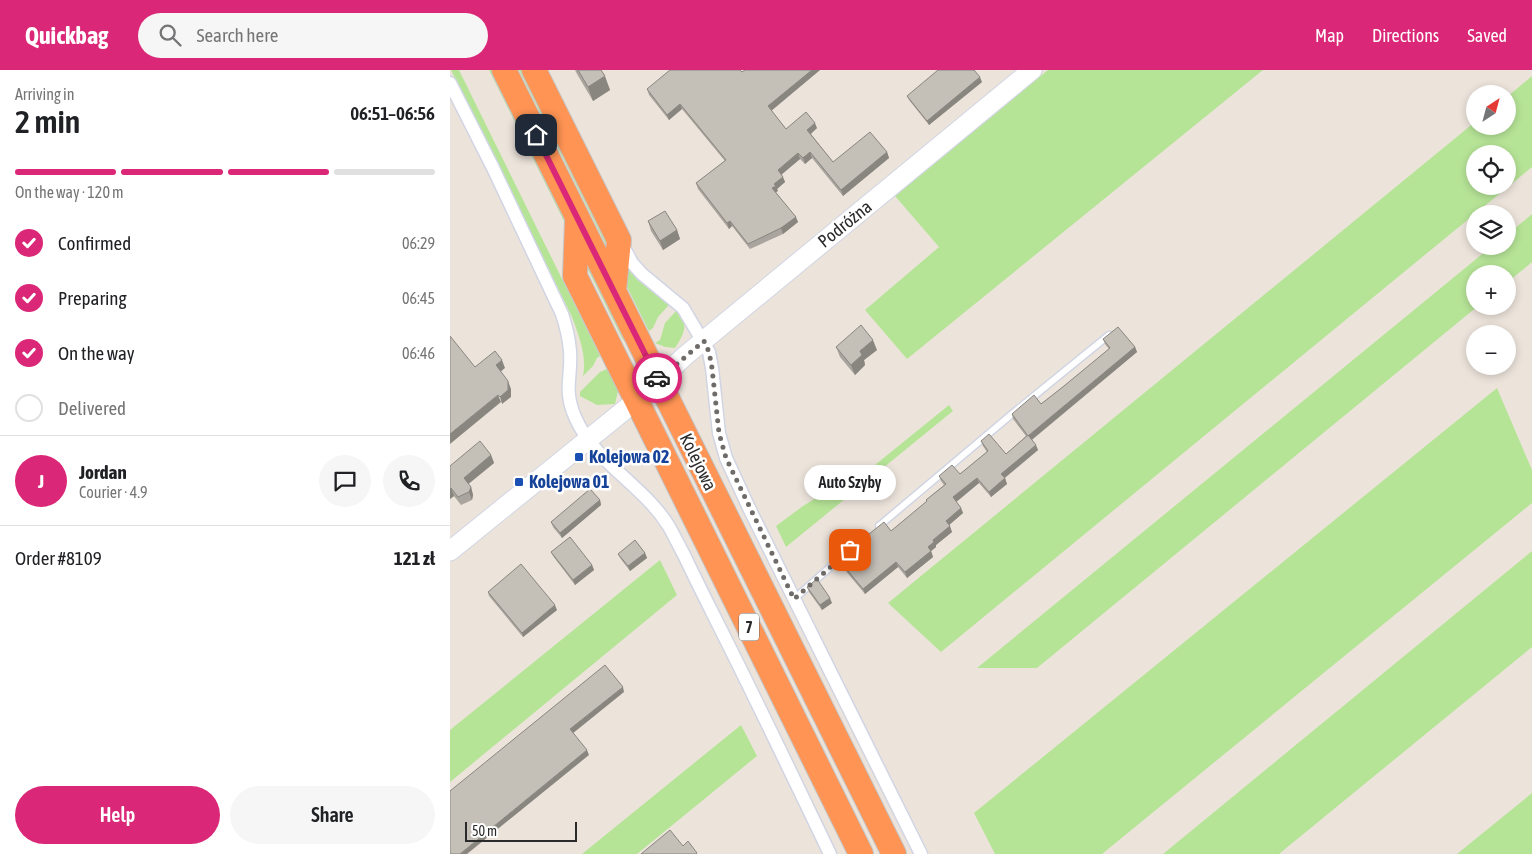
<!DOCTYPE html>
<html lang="en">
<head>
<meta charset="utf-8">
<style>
	:root { --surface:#fff; --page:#f6f6f6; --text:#202124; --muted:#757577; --line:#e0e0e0; --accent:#db2777 }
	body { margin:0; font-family:"Asap Condensed",sans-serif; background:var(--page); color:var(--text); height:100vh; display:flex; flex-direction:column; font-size:19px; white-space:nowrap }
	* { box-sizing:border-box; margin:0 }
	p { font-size:16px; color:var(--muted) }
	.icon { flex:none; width:28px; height:28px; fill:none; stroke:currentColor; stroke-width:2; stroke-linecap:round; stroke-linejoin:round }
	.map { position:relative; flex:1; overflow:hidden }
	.side { display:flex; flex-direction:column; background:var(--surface); width:450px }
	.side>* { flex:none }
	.needle { width:32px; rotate:36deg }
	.buttons { position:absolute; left:1016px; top:15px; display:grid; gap:10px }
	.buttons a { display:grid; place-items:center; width:50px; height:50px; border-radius:50%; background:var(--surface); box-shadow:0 2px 8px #0003; font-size:25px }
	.scale { position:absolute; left:15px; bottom:12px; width:112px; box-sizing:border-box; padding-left:5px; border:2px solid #2a2a2a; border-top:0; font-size:14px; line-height:18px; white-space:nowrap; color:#2a2a2a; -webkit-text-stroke:4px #fff; paint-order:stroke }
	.pin { position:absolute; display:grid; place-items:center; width:42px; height:42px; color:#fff; margin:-21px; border-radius:10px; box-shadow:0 2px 8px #0006 }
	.courier { position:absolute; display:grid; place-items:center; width:50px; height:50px; margin:-25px; border:4px solid #db2777; border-radius:50%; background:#fff; color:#222; box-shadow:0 1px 6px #0007 }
	.bubble { position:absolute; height:35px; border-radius:18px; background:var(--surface); box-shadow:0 2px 8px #0003; font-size:16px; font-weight:600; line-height:35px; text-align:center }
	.overview em { font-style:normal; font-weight:600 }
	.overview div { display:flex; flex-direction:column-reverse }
	.overview { display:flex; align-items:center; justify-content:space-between; height:85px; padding:0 15px }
	h1 { font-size:32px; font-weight:600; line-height:38px }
	.bar { display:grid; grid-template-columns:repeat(4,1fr); gap:8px 5px; align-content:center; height:60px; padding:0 15px }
	.bar i { height:6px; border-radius:4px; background:var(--line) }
	.bar .active { background:var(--accent) }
	.bar p { grid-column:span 4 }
	.line { display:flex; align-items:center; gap:12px; padding:0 15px; border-top:1px solid var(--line) }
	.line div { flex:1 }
	.round { display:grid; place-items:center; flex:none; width:52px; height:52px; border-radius:26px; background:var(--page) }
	ol { padding:0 15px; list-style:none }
	li { display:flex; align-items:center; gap:15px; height:55px }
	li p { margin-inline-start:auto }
	li .icon { padding:5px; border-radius:50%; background:var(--accent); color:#fff; stroke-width:4 }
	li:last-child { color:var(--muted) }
	li i { width:28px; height:28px; border:2px solid var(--line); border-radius:50% }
	.action { display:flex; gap:10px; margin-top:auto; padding:10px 15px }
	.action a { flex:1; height:58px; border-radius:30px; background:var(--accent); color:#fff; font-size:20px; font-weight:600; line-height:58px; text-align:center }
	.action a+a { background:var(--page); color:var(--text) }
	header { display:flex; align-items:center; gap:30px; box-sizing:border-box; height:70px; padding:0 25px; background:var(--accent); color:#fff }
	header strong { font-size:24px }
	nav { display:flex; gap:28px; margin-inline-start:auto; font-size:18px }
	.search { width:350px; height:45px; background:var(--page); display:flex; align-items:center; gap:12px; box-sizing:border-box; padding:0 18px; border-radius:28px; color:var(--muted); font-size:19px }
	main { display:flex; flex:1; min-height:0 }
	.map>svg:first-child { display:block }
	.green { fill:#b6e497; fill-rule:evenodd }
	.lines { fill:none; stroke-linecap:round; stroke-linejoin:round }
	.lane-casing { stroke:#d1d5e3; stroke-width:9 }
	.street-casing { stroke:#d1d5e3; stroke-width:15 }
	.secondary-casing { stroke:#d1d5e3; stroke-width:21 }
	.highway-casing { stroke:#c3c3c3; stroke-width:26 }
	.lane { stroke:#fff; stroke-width:6 }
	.street { stroke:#fff; stroke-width:12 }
	.secondary { stroke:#fff; stroke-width:19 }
	.highway { stroke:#ff9454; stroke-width:24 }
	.wall { fill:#a9a49d }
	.shaded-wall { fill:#898680 }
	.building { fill:#c4bfb7; stroke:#898680 }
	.done { stroke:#6e6b68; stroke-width:5; stroke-dasharray:0 9 }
	.route { stroke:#db2777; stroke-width:6 }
	.transit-dot { fill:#1a4fb4; stroke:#fff; stroke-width:2 }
	.labels { text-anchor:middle; stroke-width:5; stroke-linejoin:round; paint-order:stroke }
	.shield { fill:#fff; stroke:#6a6a6a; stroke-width:1 }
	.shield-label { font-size:16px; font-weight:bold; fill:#2a2a2a }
	.street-label { font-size:18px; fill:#2a2a2a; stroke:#fff }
	.transit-label { font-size:18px; font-weight:bold; fill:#164399; stroke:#fff; text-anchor:start }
</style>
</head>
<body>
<header>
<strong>Quickbag</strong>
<div class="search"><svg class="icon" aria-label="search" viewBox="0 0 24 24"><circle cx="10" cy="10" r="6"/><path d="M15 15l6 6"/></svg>Search here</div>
<nav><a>Map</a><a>Directions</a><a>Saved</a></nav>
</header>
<main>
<section class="side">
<div class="overview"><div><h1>2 min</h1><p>Arriving in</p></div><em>06:51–06:56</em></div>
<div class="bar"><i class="active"></i><i class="active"></i><i class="active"></i><i></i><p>On the way · 120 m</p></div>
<ol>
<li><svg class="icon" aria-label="check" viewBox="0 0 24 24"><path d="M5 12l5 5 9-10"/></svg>Confirmed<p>06:29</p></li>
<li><svg class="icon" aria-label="check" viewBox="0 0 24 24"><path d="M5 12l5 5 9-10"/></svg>Preparing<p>06:45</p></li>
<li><svg class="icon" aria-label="check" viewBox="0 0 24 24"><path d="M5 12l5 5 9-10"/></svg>On the way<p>06:46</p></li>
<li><i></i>Delivered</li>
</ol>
<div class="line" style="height:90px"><b class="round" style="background:var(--accent);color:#fff">J</b><div><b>Jordan</b><p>Courier · 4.9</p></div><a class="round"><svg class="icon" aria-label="chat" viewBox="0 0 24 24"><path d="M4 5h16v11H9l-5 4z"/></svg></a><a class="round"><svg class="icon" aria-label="phone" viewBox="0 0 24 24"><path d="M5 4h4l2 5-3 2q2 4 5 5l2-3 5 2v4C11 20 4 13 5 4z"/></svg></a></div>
<div class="line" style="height:65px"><div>Order #8109</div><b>121 zł</b></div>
<div class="action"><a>Help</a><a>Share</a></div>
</section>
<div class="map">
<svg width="1082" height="784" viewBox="0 0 1082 784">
	<rect width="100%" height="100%" fill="#ece4db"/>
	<path class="green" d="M1,0H9L150,286L147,288L143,296L133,306C137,286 129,266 122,247Z
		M39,0H44L178,268L173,270Z
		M69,0H78L159,164L210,227L219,235L208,247L203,258L199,261Z
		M598,0H813L457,289L415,240L489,177L445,126Z
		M1082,6V97L491,582L438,533L1025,52V56H1058V26ZM1025,84H1058V116H1025Z
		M1082,144V192L1058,212V204H1025V236H1028L587,598H527L1042,176H1058V164Z
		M226,241C240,252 234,265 225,278L215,277L205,273L210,270L215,253Z
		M157,299L168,321L165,334L147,335L130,326V322L150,302Z
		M1047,318L1082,400V433L652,784H545L524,743Z
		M499,335L503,341L336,477L326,456L353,436L403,405L420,399Z
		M1082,481V577L829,784H713Z
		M210,490L227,525L0,712V660Z
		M291,655L307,686L187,784H132Z
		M1082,723V784H1007Z"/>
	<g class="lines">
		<defs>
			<path id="lane" d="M429,456L562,344L659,265
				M344,529L394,485"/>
			<path id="street" d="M0,13L43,98L112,244C116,256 119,268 120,281C122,308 113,319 125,347C145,393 192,414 218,455C224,465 229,476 234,485C244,506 254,526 264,546C304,625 342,705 380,784
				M172,174L182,193L192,204L233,238L259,282L262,298L269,363L276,388L299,438L471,784"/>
			<path id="secondary" d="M0,481L187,330L236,285L582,0"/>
			<path id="highway" d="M54,0L444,784
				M84,0L169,170L164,221
				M127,150L125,206L411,784"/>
		</defs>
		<use href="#lane" class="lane-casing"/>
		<use href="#street" class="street-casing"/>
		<use href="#secondary" class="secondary-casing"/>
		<use href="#highway" class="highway-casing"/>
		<use href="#lane" class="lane"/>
		<use href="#street" class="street"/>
		<use href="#secondary" class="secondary"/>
		<use href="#highway" class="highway"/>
	</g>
	<path class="wall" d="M125,0H151L160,20L143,31L127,4Z
		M295,0H370L321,40L336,59L367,58L361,64L383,92L437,82L439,88L393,126L362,88L355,94L350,89L331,104L335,112L327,119L328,121L326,122L348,152L333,164L300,179L282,156L279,159L248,119L246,113L275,91L232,39L219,50L199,25L197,19L292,2Z
		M532,12L479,55L459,30L457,26Z
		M198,151L227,160L230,169L213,180L201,161Z
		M653,269L685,277L687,282L582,370L588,380L555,408L557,414L541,427L529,413L506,432L511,438L513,443L499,455L502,462L486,475V477L481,481L483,487L457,508L448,497L415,524L390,494L388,489L441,461L477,431L476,430L494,415L491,411L489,406L510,404L537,382L533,376L531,371L556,384L576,366L563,349L562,344L591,334L614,316L659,279L655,274Z
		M386,277L427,280L414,290L415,295L405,305L390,287Z
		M41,385L44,393L18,414L21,417L23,425L22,430L11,435L4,426L0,429V396Z
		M150,430L151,435L112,468L103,457L101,452Z
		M101,482L142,495L144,500L125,515L103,486Z
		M195,483L197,488L180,501L170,488L168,484Z
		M357,517L382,533L372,540L359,522Z
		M38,522L107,540L73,567L39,526Z"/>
	<path class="shaded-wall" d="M362,0H370L320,42L318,36Z
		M155,6L160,20L143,31L138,17Z
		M530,7L532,12L479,55L477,51Z
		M230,34L232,39L219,50L217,45Z
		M365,53L367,58L359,65L357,60Z
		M360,82L362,88L355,94L353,88Z
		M437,82L439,88L393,126L391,120Z
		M348,83L350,89L330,106L328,100Z
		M333,107L335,112L327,119L328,121L324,123L322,118L324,114Z
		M346,147L348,152L333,164L331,158Z
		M280,151L282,156L279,159L277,153Z
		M227,160L230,169L213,180L210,171Z
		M423,270L427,280L414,290L415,295L405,305L401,295L410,281Z
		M685,277L687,282L580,371L578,366Z
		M52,290L55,298L49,303L46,295Z
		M58,311L61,319V327L52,334L50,327Z
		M48,325L51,332L0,374V364Z
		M586,375L588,380L553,409L551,404Z
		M41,385L44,393L16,416L14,408Z
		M527,408L529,413L505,433L503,427Z
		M555,408L557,414L541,427L539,422Z
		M21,417L23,425L22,430L19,422Z
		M1,418L4,426L0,429V419Z
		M150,430L151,435L112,468L110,463Z
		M511,438L513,443L498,456L496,451Z
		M500,456L502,462L486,475V477L480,482L478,477L483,470Z
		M481,481L483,487L457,508L455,502Z
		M195,483L197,488L180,501L178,496Z
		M446,492L448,497L415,524L413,519Z
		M142,495L144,500L125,515L123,510Z
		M380,528L382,533L372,540L370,535Z
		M105,535L107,540L73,567L72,563Z
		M173,617L174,622L122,664L120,659Z
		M137,680L139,685L17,784H10Z"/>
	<path class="building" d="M128,0H151L155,6L138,17Z
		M220,0H290L292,2L295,0H362L318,36L336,59L356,42L365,53L357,60L383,92L420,62L437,82L391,120L360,82L353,88L348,83L328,100L333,107L324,114L326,116L322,118L346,147L331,158L298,174L280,151L277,153L246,113L276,90L230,34L217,45L197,19Z
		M488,0H524L530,7L477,51L457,26Z
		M215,141L227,160L210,171L198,151Z
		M411,255L423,270L410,281L412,285L401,295L386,277Z
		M668,257L685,277L578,366L562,344L584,325L591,334L614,316L660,278L653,269Z
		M0,266L25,297L45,281L52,290L46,295L58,311V320L50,327L48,325L0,364Z
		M539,364L556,384L578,365L586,375L551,404L555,408L539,422L527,408L503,427L511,438L496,451L500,456L483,470L484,472L478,477L481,481L455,502L446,492L413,519L388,489L434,452L441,461L477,431L476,430L496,414L489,406L502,395L510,404L538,381L531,371Z
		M30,371L41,385L14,408L21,417L19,422L8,427L1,418L0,419V396Z
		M140,419L150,430L110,463L101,452Z
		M120,467L142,495L123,510L101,482Z
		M185,470L195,483L178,496L168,484Z
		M71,494L105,535L72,563L38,522Z
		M367,509L380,528L370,535L357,517Z
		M155,595L173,617L120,659L137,680L10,784H0V721Z
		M220,760L233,776L238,771L247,783L246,784H191Z"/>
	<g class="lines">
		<path class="done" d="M207,308L208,310L254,271L259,282L262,298L269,363L276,388L344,529L400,480"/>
		<path class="route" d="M86,65L207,308"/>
	</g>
	<g class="transit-dot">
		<rect x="124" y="382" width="10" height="10" rx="2.5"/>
		<rect x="64" y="407" width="10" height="10" rx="2.5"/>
	</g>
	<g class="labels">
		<rect class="shield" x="289" y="543.5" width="20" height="27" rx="4"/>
		<g class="shield-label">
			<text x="299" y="563">7</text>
		</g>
		<g class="street-label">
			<text transform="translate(395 154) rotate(-39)" y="6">Podróżna</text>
			<text transform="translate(248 392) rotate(64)" y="6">Kolejowa</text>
		</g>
		<g class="transit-label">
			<text x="139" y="393">Kolejowa 02</text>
			<text x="79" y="418">Kolejowa 01</text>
		</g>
	</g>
</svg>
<div class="buttons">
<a><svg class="needle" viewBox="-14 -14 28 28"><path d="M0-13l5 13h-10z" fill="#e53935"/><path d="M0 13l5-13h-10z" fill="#757577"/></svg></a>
<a><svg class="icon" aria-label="locate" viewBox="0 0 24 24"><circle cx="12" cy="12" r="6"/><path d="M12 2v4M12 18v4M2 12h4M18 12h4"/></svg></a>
<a><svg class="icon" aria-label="layers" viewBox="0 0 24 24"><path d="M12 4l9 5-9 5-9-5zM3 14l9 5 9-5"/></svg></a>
<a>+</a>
<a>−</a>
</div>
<div class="scale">50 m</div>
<div class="pin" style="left:400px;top:480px;background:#ea580c"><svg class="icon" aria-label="bag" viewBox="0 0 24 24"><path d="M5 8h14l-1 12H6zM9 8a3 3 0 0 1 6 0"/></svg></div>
<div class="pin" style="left:86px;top:65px;background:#1f2937"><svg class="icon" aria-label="home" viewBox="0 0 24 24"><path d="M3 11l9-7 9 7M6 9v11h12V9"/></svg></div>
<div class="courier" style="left:207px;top:308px"><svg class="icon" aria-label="car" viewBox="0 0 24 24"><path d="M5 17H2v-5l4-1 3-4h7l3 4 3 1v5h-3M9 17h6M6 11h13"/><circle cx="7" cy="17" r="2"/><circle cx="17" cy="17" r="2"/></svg></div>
<div class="bubble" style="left:354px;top:395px;width:92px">Auto Szyby</div>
</div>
</main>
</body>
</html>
